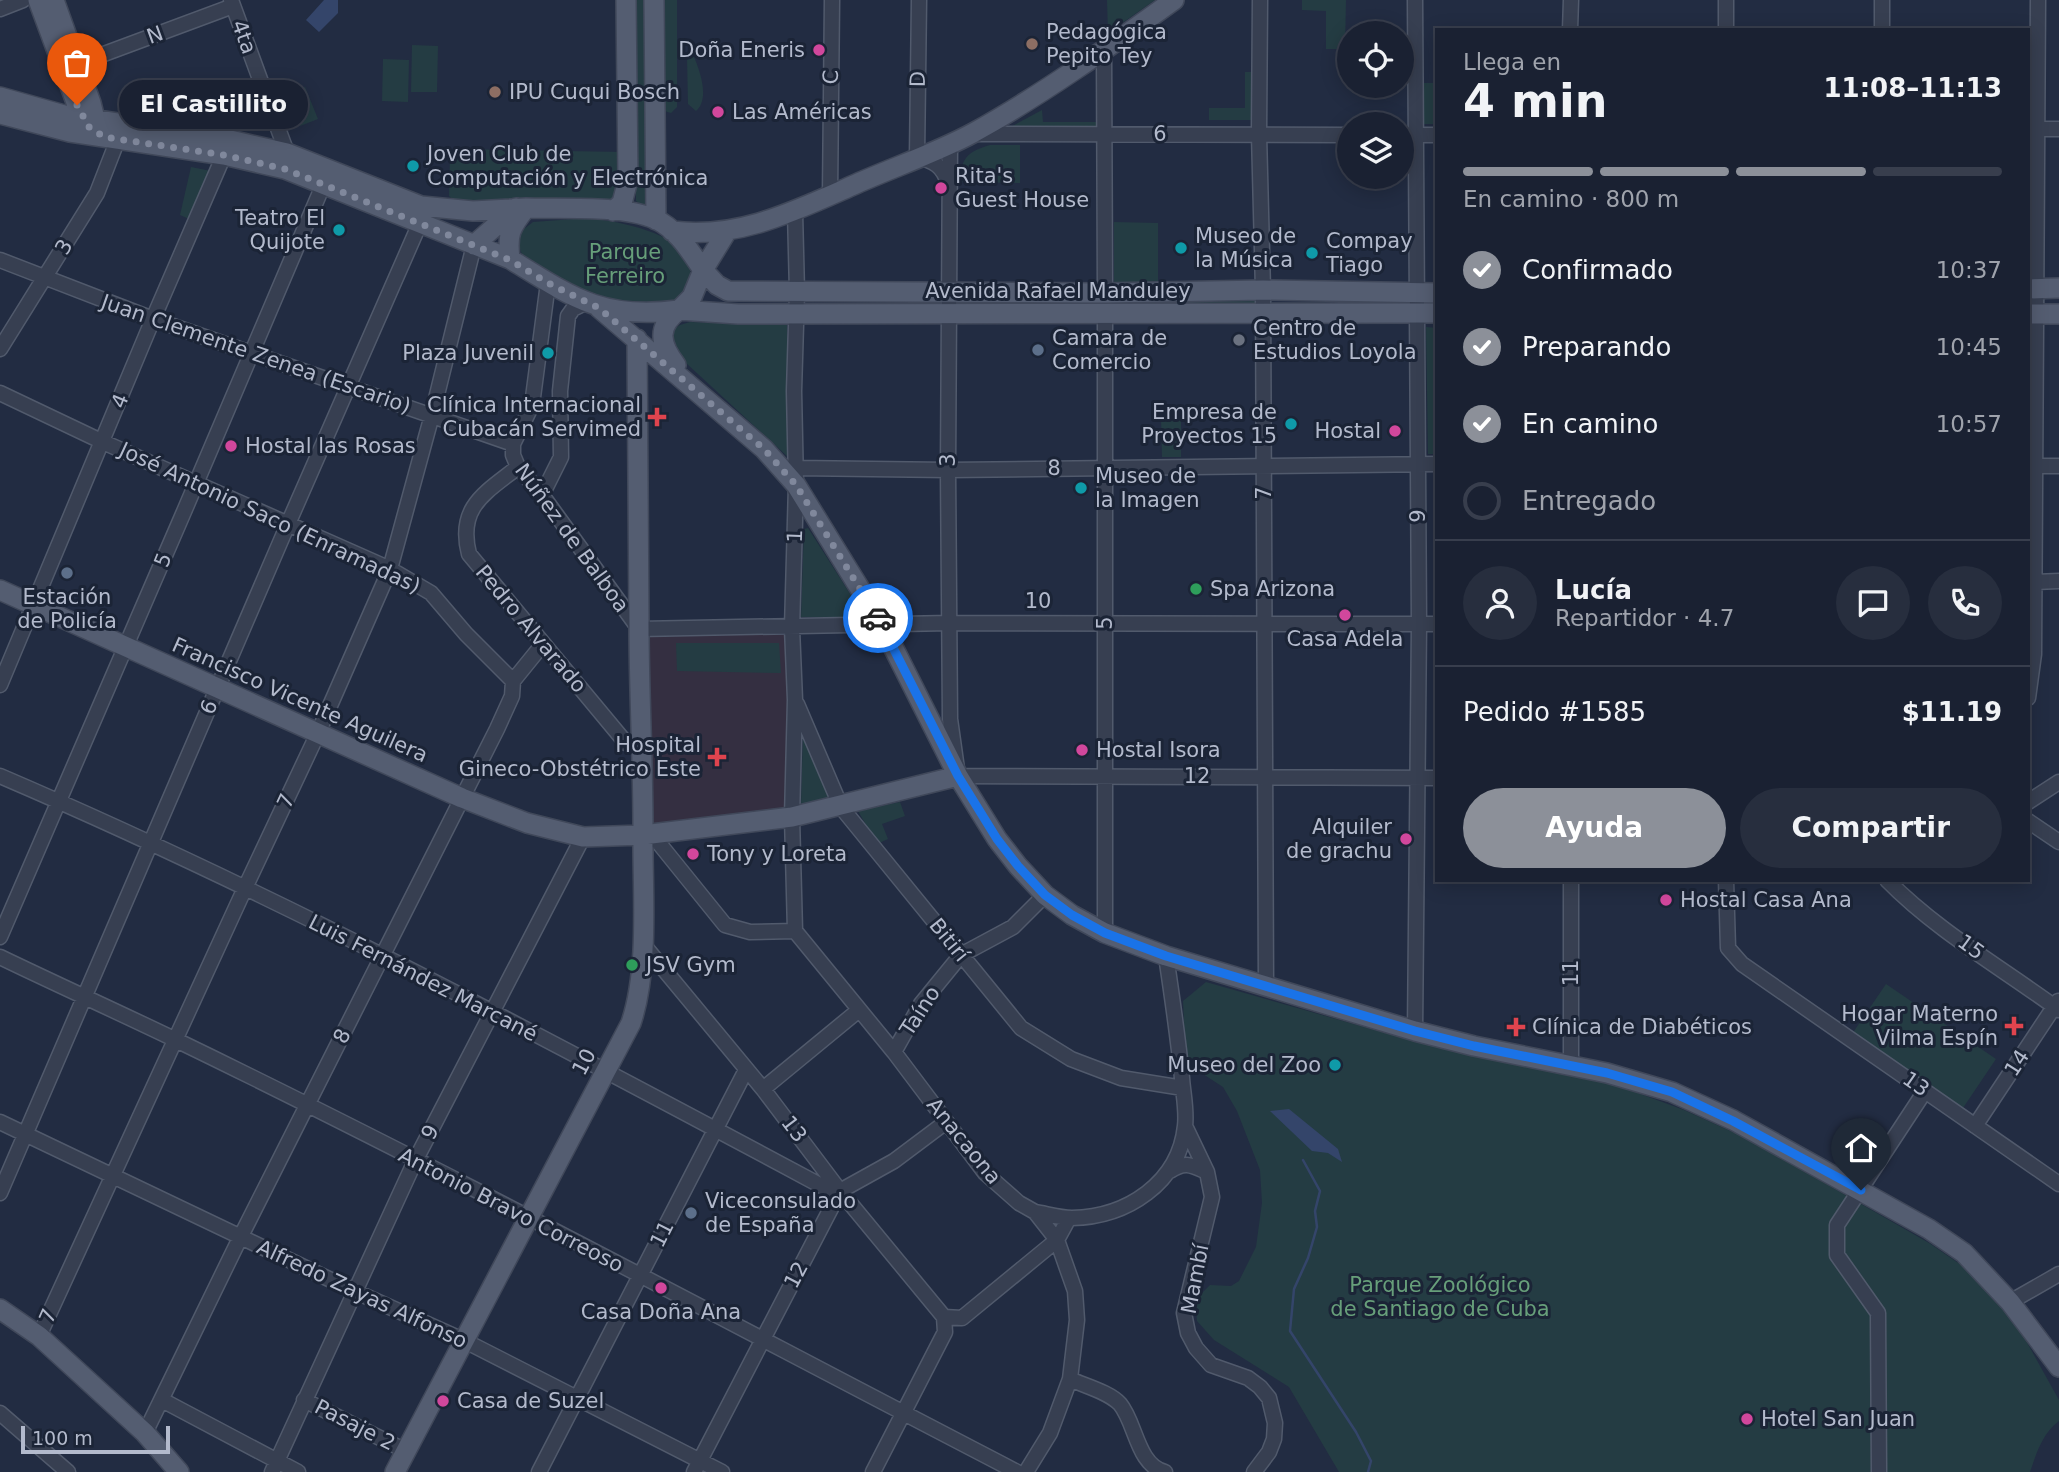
<!DOCTYPE html>
<html lang="es">
<head>
<meta charset="utf-8">
<style>
	:root { --surface:#1a2132; --page:#272e3e; --text:#f1f3f6; --muted:#9fa3ac; --line:#383e4d; --accent:#8c9099 }
	body { margin:0; font-family:"DejaVu Sans",sans-serif; background:var(--page); color:var(--text); height:100vh; display:flex; flex-direction:column; font-size:26px; white-space:nowrap }
	* { box-sizing:border-box; margin:0 }
	p { font-size:23px; color:var(--muted) }
	.icon { flex:none; width:38px; height:38px; fill:none; stroke:currentColor; stroke-width:2; stroke-linecap:round; stroke-linejoin:round }
	.map { position:relative; flex:1; overflow:hidden }
	.sheet { position:absolute; left:1435px; top:28px; width:595px; height:854px; display:flex; flex-direction:column; background:var(--surface); border-radius:0px; box-shadow:0 4px 18px #0003,0 0 0 2px var(--line) }
	.sheet>* { flex:none }
	.buttons { position:absolute; left:1337px; top:21px; display:grid; gap:14px }
	.buttons a { display:grid; place-items:center; width:77px; height:77px; border-radius:50%; background:var(--surface); box-shadow:0 4px 18px #0003,0 0 0 2px var(--line); font-size:35px }
	.scale { position:absolute; left:21px; bottom:18px; width:149px; box-sizing:border-box; padding-left:7px; border:4px solid #b3bacc; border-top:0; font-size:19px; line-height:24px; white-space:nowrap; color:#b3bacc; -webkit-text-stroke:5px #1b2436; paint-order:stroke }
	.pin { position:absolute; display:grid; place-items:center; width:60px; height:60px; color:#fff; margin:-72px -30px; border-radius:50% 50% 50% 0; rotate:-45deg; box-shadow:0 0 7px #0007 }
	.pin .icon { rotate:45deg }
	.courier { position:absolute; display:grid; place-items:center; width:70px; height:70px; margin:-35px; border:5px solid #1a73e8; border-radius:50%; background:#fff; color:#222; box-shadow:0 2px 9px #0007 }
	.bubble { position:absolute; height:49px; border-radius:24px; background:var(--surface); box-shadow:0 4px 18px #0003,0 0 0 2px var(--line); font-size:23px; font-weight:800; line-height:49px; text-align:center }
	.summary em { font-style:normal; font-weight:800 }
	.summary div { display:flex; flex-direction:column-reverse }
	.summary { display:flex; align-items:center; justify-content:space-between; height:119px; padding:0 28px }
	h1 { font-size:46px; font-weight:800; line-height:52px }
	.bar { display:grid; grid-template-columns:repeat(4,1fr); gap:10px 7px; align-content:center; height:84px; padding:0 28px }
	.bar i { height:9px; border-radius:5px; background:var(--line) }
	.bar .active { background:var(--accent) }
	.bar p { grid-column:span 4 }
	.line { display:flex; align-items:center; gap:18px; padding:0 28px; border-top:2px solid var(--line) }
	.line div { flex:1 }
	.round { display:grid; place-items:center; flex:none; width:74px; height:74px; border-radius:37px; background:var(--page) }
	ol { padding:0 28px; list-style:none }
	li { display:flex; align-items:center; gap:21px; height:77px }
	li p { margin-inline-start:auto }
	li .icon { padding:7px; border-radius:50%; background:var(--accent); color:#fff; stroke-width:4 }
	li:last-child { color:var(--muted) }
	li i { width:38px; height:38px; border:4px solid var(--line); border-radius:50% }
	.primary-button { display:flex; gap:14px; margin-top:auto; padding:14px 28px }
	.primary-button a { flex:1; height:80px; border-radius:42px; background:var(--accent); color:#fff; font-size:28px; font-weight:800; line-height:80px; text-align:center }
	.primary-button a+a { background:var(--page); color:var(--text) }
	.map>svg:first-child { display:block }
	.medical { fill:#342f41 }
	.green { fill:#243c43 }
	.water { fill:#34456a }
	.lines { fill:none; stroke-linecap:round; stroke-linejoin:round }
	.stream { stroke:#34456a; stroke-width:2.5 }
	.minor-casing { stroke:#515a6c; stroke-width:17 }
	.major-casing { stroke:#40485a; stroke-width:22 }
	.minor { stroke:#373f51; stroke-width:14 }
	.major { stroke:#545d71; stroke-width:19 }
	.done { stroke:#80889c; stroke-width:7; stroke-dasharray:0 12.6 }
	.route { stroke:#1a73e8; stroke-width:9 }
	.education-dot { fill:#8d6e63; stroke:#1b2436; stroke-width:2.5 }
	.hotel-dot { fill:#d1479c; stroke:#1b2436; stroke-width:2.5 }
	.culture-dot { fill:#0f9aa8; stroke:#1b2436; stroke-width:2.5 }
	.worship-dot { fill:#6b7280; stroke:#1b2436; stroke-width:2.5 }
	.service-dot { fill:#5c6f8a; stroke:#1b2436; stroke-width:2.5 }
	.health-dot { fill:#e0444e; stroke:#1b2436; stroke-width:2.5 }
	.leisure-dot { fill:#2e9e5b; stroke:#1b2436; stroke-width:2.5 }
	.labels { text-anchor:middle; stroke-width:6; stroke-linejoin:round; paint-order:stroke }
	.poi-label { font-size:21px; fill:#b3bacc; stroke:#1b2436; text-anchor:start }
	.street-label { font-size:21px; fill:#b3bacc; stroke:#1b2436 }
	.park-label { font-size:21px; fill:#679f7a; stroke:#1b2436 }
</style>
</head>
<body>
<div class="map">
<svg width="2059" height="1472" viewBox="0 0 2059 1472">
	<rect width="100%" height="100%" fill="#222c42"/>
	<path class="medical" d="M645,634L787,635L789,701L787,814L647,840Z"/>
	<path class="green" d="M634,0H648V205L644,207L636,201Z
		M663,0H677V107L671,113L664,111Z
		M1107,0H1155L1108,33Z
		M1302,0H1346L1345,49H1326V11L1302,10Z
		M412,45L438,46L437,92H411Z
		M690,55L694,57C700,71 710,99 696,111L688,104L687,57Z
		M383,59L409,60L408,102L382,101Z
		M1245,72H1254V120H1209V108H1245Z
		M1424,83H1437V124H1424Z
		M305,87L318,119L300,126L286,94Z
		M1042,110L1043,122H1097V129L1005,130Z
		M990,145H1020V183L960,182C961,159 966,152 990,145Z
		M458,149L623,152L622,192L614,202L457,203L449,196L450,155Z
		M191,167L211,171L189,219L180,215Z
		M587,218C617,221 697,234 690,276C688,287 685,297 674,302C665,306 621,304 610,301C588,294 539,275 524,257C518,249 518,241 520,232L533,222Z
		M1114,222L1158,223V285L1114,284Z
		M1255,299L1256,304L956,305L957,301Z
		M690,322L787,325L789,458L673,351L672,330L680,325Z
		M1426,327L1437,328V454H1428Z
		M1181,415V457H1162L1161,416Z
		M808,528L865,617H801L804,529Z
		M676,643H779L781,673L677,671Z
		M803,733L831,799L801,804Z
		M900,802L905,816L882,824L888,839L877,844L858,811Z
		M1206,982L1417,1042L1608,1082L1684,1110L1746,1138L1929,1243L1967,1269L2009,1310L2059,1400V1421C2042,1434 2037,1452 2030,1472H1339L1289,1387L1214,1340L1197,1321L1195,1300L1210,1285L1231,1286L1239,1281L1256,1247L1262,1203L1260,1170L1237,1111L1223,1087L1186,1063L1183,1001Z
		M1886,984L1996,1059L1963,1108L1852,1034Z"/>
	<path class="water" d="M324,0H338V13L319,32L306,20Z
		M1289,1109L1338,1149L1342,1162L1328,1153L1312,1151L1270,1111Z"/>
	<g class="lines">
		<path class="stream" d="M1303,1160L1320,1191L1315,1211L1317,1227L1308,1258L1294,1289L1290,1331L1356,1432L1371,1461L1368,1472"/>
		<defs>
			<path id="minor" d="M231,0L287,153
				M919,0L917,157C934,161 943,166 948,183
				M1260,0L1259,134L1263,290L1266,986
				M1726,0V30
				M0,9L23,0
				M1570,30L1571,0
				M1882,30V0
				M1104,51L1105,293
				M77,64L233,6
				M2030,129H2059
				M973,134L1349,135
				M1402,135H1437
				M950,144L948,470L950,719L958,776L1437,778
				M830,195L832,0
				M795,212L797,292L794,391L796,485L792,628L795,700L792,817L795,931L894,1052L985,1173L1019,1203L1035,1212L1057,1240L1075,1291L1077,1320L1070,1379L1050,1433L1026,1472
				M0,260L153,319L513,444
				M548,283L532,405L513,444V455L518,467L542,495L639,629L950,623L1437,624
				M0,349L97,193L118,139
				M0,393L103,442L390,569L431,593L466,634L513,681
				M2030,466H2059
				M518,467C485,493 457,507 469,554L626,743L643,745
				M796,468L948,470L1437,464
				M542,495L561,457L560,391L568,316L573,309L585,303
				M2035,582L2059,581
				M0,685L153,319L224,155
				M2028,698L2034,654L2038,0
				M797,704L841,807L1021,1028L1071,1059L1121,1078L1183,1088
				M0,776C285,898 558,1045 831,1191H840
				M2028,802L2059,782
				M2028,821L2059,842
				M643,835L658,842L725,925L750,932L795,931
				M1571,880V1066
				M1726,880L1728,948L1742,964L2059,1184
				M1887,880C1937,931 2002,968 2059,1010
				M1105,933V313
				M0,937C110,686 217,435 324,183
				M642,943L763,1089L840,1191L944,1317
				M0,957C58,985 118,1012 176,1040C459,1177 737,1327 1017,1472
				M1415,1031L1419,624L1415,0
				M894,1052L921,1004L961,955L1013,927L1045,895
				M763,1089L859,1010
				M0,1122L354,1291L463,1340L722,1472
				M1185,1126L1207,1172L1212,1197L1184,1313L1188,1333L1196,1348L1211,1365L1248,1378L1260,1387L1269,1398L1275,1423L1274,1439L1269,1452L1254,1472
				M1975,1126L2058,1001
				M1170,1171C1185,1161 1191,1165 1207,1172
				M0,1193L288,524L420,223
				M1035,1212C1047,1214 1060,1218 1072,1218C1127,1217 1179,1183 1185,1126C1187,1110 1183,1093 1182,1078C1178,1037 1172,996 1166,956
				M2010,1302L2059,1274
				M39,1336L245,888L318,733L390,569L432,415L474,245
				M1070,1379C1085,1386 1109,1392 1120,1404C1136,1423 1137,1465 1165,1472
				M162,1400L298,1472
				M304,1400L406,1451
				M0,1413L68,1472
				M145,1433L240,1238L497,729L512,696L513,681L543,644
				M272,1472L415,1161L583,837
				M539,1472L746,1070
				M694,1472L840,1191L894,1161L946,1122
				M873,1472L945,1332L944,1317L962,1318L1057,1240L1069,1218
				M1879,1472L1878,1313L1837,1255V1225L1925,1091"/>
			<path id="major" d="M38,0L77,105L88,126
				M54,0L91,103L95,119L88,128
				M654,0L656,220
				M0,97L64,115L230,140L287,153L421,206L473,211L526,208
				M0,114L70,132L224,155L285,169L510,259
				M526,208C562,209 624,205 655,219C677,229 690,251 703,270L692,297L679,310C603,320 573,298 510,259C507,234 510,228 526,208Z
				M613,211L622,203L628,180L626,0
				M672,231C738,240 797,210 856,184C894,167 936,153 973,133C1043,94 1109,47 1174,0
				M727,231L703,270L717,285L728,291L1105,293L1263,290L1437,293
				M474,245L516,208
				M2028,289L2059,288
				M599,308L764,449L796,485L881,623L958,776L997,839L1018,866L1045,895L1072,915L1105,933L1166,956L1415,1031L1474,1046L1607,1073L1672,1092L1733,1120L1929,1229L1964,1253L2010,1302L2059,1367
				M2028,314H2059
				M676,365C660,344 656,327 679,310L738,314L1437,313
				M0,590L462,798L527,823L583,837L643,835L792,817L958,776
				M0,1309L39,1336L145,1433L179,1472
				M395,1472L631,1023C650,966 642,889 643,828C643,760 639,693 639,626C638,530 638,435 637,339"/>
		</defs>
		<use href="#minor" class="minor-casing"/>
		<use href="#major" class="major-casing"/>
		<use href="#minor" class="minor"/>
		<use href="#major" class="major"/>
	</g>
	<g class="lines">
		<path class="done" d="M77,105L89,127L104,137L224,155L285,169L510,260L548,283L599,308L764,449L796,485L878,618"/>
		<path class="route" d="M878,618L958,776L997,839L1018,866L1045,895L1072,915L1105,933L1166,956L1415,1031L1474,1046L1607,1073L1672,1092L1733,1121L1861,1190"/>
	</g>
	<g class="education-dot">
		<circle cx="1032" cy="44" r="7"/>
		<circle cx="495" cy="92" r="7"/>
	</g>
	<g class="hotel-dot">
		<circle cx="819" cy="50" r="7"/>
		<circle cx="718" cy="112" r="7"/>
		<circle cx="941" cy="188" r="7"/>
		<circle cx="1395" cy="431" r="7"/>
		<circle cx="231" cy="446" r="7"/>
		<circle cx="1345" cy="615" r="7"/>
		<circle cx="1082" cy="750" r="7"/>
		<circle cx="1406" cy="839" r="7"/>
		<circle cx="693" cy="854" r="7"/>
		<circle cx="1666" cy="900" r="7"/>
		<circle cx="661" cy="1288" r="7"/>
		<circle cx="443" cy="1401" r="7"/>
		<circle cx="1747" cy="1419" r="7"/>
	</g>
	<g class="culture-dot">
		<circle cx="413" cy="166" r="7"/>
		<circle cx="339" cy="230" r="7"/>
		<circle cx="1181" cy="248" r="7"/>
		<circle cx="1312" cy="253" r="7"/>
		<circle cx="548" cy="353" r="7"/>
		<circle cx="1291" cy="424" r="7"/>
		<circle cx="1081" cy="488" r="7"/>
		<circle cx="1335" cy="1065" r="7"/>
	</g>
	<circle class="worship-dot" cx="1239" cy="340" r="7"/>
	<g class="service-dot">
		<circle cx="1038" cy="350" r="7"/>
		<circle cx="67" cy="573" r="7"/>
		<circle cx="691" cy="1213" r="7"/>
	</g>
	<g class="health-dot">
		<path d="M653.5 406.5h7v7h7v7h-7v7h-7v-7h-7v-7h7z"/>
		<path d="M713.5 746.5h7v7h7v7h-7v7h-7v-7h-7v-7h7z"/>
		<path d="M2010.5 1015.5h7v7h7v7h-7v7h-7v-7h-7v-7h7z"/>
		<path d="M1512.5 1016.5h7v7h7v7h-7v7h-7v-7h-7v-7h7z"/>
	</g>
	<g class="leisure-dot">
		<circle cx="1196" cy="589" r="7"/>
		<circle cx="632" cy="965" r="7"/>
	</g>
	<g class="labels">
		<g class="poi-label">
			<text x="1046" y="39">Pedagógica<tspan x="1046" dy="24">Pepito Tey</tspan></text>
			<text x="805" y="57" text-anchor="end">Doña Eneris</text>
			<text x="509" y="99">IPU Cuqui Bosch</text>
			<text x="732" y="119">Las Américas</text>
			<text x="427" y="161">Joven Club de<tspan x="427" dy="24">Computación y Electrónica</tspan></text>
			<text x="955" y="183">Rita's<tspan x="955" dy="24">Guest House</tspan></text>
			<text x="325" y="225" text-anchor="end">Teatro El<tspan x="325" dy="24">Quijote</tspan></text>
			<text x="1195" y="243">Museo de<tspan x="1195" dy="24">la Música</tspan></text>
			<text x="1326" y="248">Compay<tspan x="1326" dy="24">Tiago</tspan></text>
			<text x="1253" y="335">Centro de<tspan x="1253" dy="24">Estudios Loyola</tspan></text>
			<text x="1052" y="345">Camara de<tspan x="1052" dy="24">Comercio</tspan></text>
			<text x="534" y="360" text-anchor="end">Plaza Juvenil</text>
			<text x="641" y="412" text-anchor="end">Clínica Internacional<tspan x="641" dy="24">Cubacán Servimed</tspan></text>
			<text x="1277" y="419" text-anchor="end">Empresa de<tspan x="1277" dy="24">Proyectos 15</tspan></text>
			<text x="1381" y="438" text-anchor="end">Hostal</text>
			<text x="245" y="453">Hostal las Rosas</text>
			<text x="1095" y="483">Museo de<tspan x="1095" dy="24">la Imagen</tspan></text>
			<text x="1210" y="596">Spa Arizona</text>
			<text x="67" y="604" text-anchor="middle">Estación<tspan x="67" dy="24">de Policía</tspan></text>
			<text x="1345" y="646" text-anchor="middle">Casa Adela</text>
			<text x="701" y="752" text-anchor="end">Hospital<tspan x="701" dy="24">Gineco-Obstétrico Este</tspan></text>
			<text x="1096" y="757">Hostal Isora</text>
			<text x="1392" y="834" text-anchor="end">Alquiler<tspan x="1392" dy="24">de grachu</tspan></text>
			<text x="707" y="861">Tony y Loreta</text>
			<text x="1680" y="907">Hostal Casa Ana</text>
			<text x="646" y="972">JSV Gym</text>
			<text x="1998" y="1021" text-anchor="end">Hogar Materno<tspan x="1998" dy="24">Vilma Espín</tspan></text>
			<text x="1532" y="1034">Clínica de Diabéticos</text>
			<text x="1321" y="1072" text-anchor="end">Museo del Zoo</text>
			<text x="705" y="1208">Viceconsulado<tspan x="705" dy="24">de España</tspan></text>
			<text x="661" y="1319" text-anchor="middle">Casa Doña Ana</text>
			<text x="457" y="1408">Casa de Suzel</text>
			<text x="1761" y="1426">Hotel San Juan</text>
		</g>
		<g class="street-label">
			<text transform="translate(155 35) rotate(-20)" y="7">N</text>
			<text transform="translate(244 37) rotate(70)" y="7">4ta</text>
			<text transform="translate(831 77) rotate(-89)" y="7">C</text>
			<text transform="translate(918 79) rotate(-89)" y="7">D</text>
			<text x="1160" y="141">6</text>
			<text transform="translate(64 247) rotate(-59)" y="7">3</text>
			<text x="1058" y="298">Avenida Rafael Manduley</text>
			<text transform="translate(256 354) rotate(19)" y="7">Juan Clemente Zenea (Escario)</text>
			<text transform="translate(120 401) rotate(-68)" y="7">4</text>
			<text transform="translate(948 460) rotate(-90)" y="7">3</text>
			<text transform="translate(1054 468) rotate(-1)" y="7">8</text>
			<text transform="translate(1264 493) rotate(-90)" y="7">7</text>
			<text transform="translate(1418 516) rotate(-90)" y="7">9</text>
			<text transform="translate(270 518) rotate(25)" y="7">José Antonio Saco (Enramadas)</text>
			<text transform="translate(795 536) rotate(-88)" y="7">1</text>
			<text transform="translate(572 538) rotate(54)" y="7">Núñez de Balboa</text>
			<text transform="translate(163 560) rotate(-68)" y="7">5</text>
			<text x="1038" y="608">10</text>
			<text transform="translate(1105 623) rotate(-90)" y="7">5</text>
			<text transform="translate(531 629) rotate(50)" y="7">Pedro Alvarado</text>
			<text transform="translate(300 700) rotate(24)" y="7">Francisco Vicente Aguilera</text>
			<text transform="translate(209 707) rotate(-67)" y="7">6</text>
			<text x="1197" y="783">12</text>
			<text transform="translate(286 801) rotate(-65)" y="7">7</text>
			<text transform="translate(949 940) rotate(51)" y="7">Bitirí</text>
			<text transform="translate(1971 947) rotate(36)" y="7">15</text>
			<text transform="translate(1571 973) rotate(-90)" y="7">11</text>
			<text transform="translate(423 978) rotate(27)" y="7">Luis Fernández Marcané</text>
			<text transform="translate(920 1011) rotate(-57)" y="7">Taíno</text>
			<text transform="translate(342 1036) rotate(-63)" y="7">8</text>
			<text transform="translate(584 1062) rotate(-62)" y="7">10</text>
			<text transform="translate(2017 1063) rotate(-57)" y="7">14</text>
			<text transform="translate(1916 1084) rotate(35)" y="7">13</text>
			<text transform="translate(794 1129) rotate(53)" y="7">13</text>
			<text transform="translate(430 1132) rotate(-63)" y="7">9</text>
			<text transform="translate(964 1141) rotate(51)" y="7">Anacaona</text>
			<text transform="translate(511 1210) rotate(27)" y="7">Antonio Bravo Correoso</text>
			<text transform="translate(662 1234) rotate(-63)" y="7">11</text>
			<text transform="translate(796 1275) rotate(-62)" y="7">12</text>
			<text transform="translate(1195 1279) rotate(-79)" y="7">Mambí</text>
			<text transform="translate(362 1294) rotate(25)" y="7">Alfredo Zayas Alfonso</text>
			<text transform="translate(48 1316) rotate(-66)" y="7">7</text>
			<text transform="translate(355 1425) rotate(27)" y="7">Pasaje 2</text>
		</g>
		<g class="park-label">
			<text x="625" y="259">Parque<tspan x="625" dy="24">Ferreiro</tspan></text>
			<text x="1440" y="1292">Parque Zoológico<tspan x="1440" dy="24">de Santiago de Cuba</tspan></text>
		</g>
	</g>
</svg>
<div class="buttons">
<a><svg class="icon" aria-label="locate" viewBox="0 0 24 24"><circle cx="12" cy="12" r="6"/><path d="M12 2v4M12 18v4M2 12h4M18 12h4"/></svg></a>
<a><svg class="icon" aria-label="layers" viewBox="0 0 24 24"><path d="M12 4l9 5-9 5-9-5zM3 14l9 5 9-5"/></svg></a>
</div>
<div class="scale">100 m</div>
<div class="pin" style="left:77px;top:105px;background:#ea580c"><svg class="icon" aria-label="bag" viewBox="0 0 24 24"><path d="M5 8h14l-1 12H6zM9 8a3 3 0 0 1 6 0"/></svg></div>
<div class="pin" style="left:1861px;top:1190px;background:#1f2937"><svg class="icon" aria-label="home" viewBox="0 0 24 24"><path d="M3 11l9-7 9 7M6 9v11h12V9"/></svg></div>
<div class="courier" style="left:878px;top:618px"><svg class="icon" aria-label="car" viewBox="0 0 24 24"><path d="M5 17H2v-5l4-1 3-4h7l3 4 3 1v5h-3M9 17h6M6 11h13"/><circle cx="7" cy="17" r="2"/><circle cx="17" cy="17" r="2"/></svg></div>
<div class="bubble" style="left:119px;top:80px;width:189px">El Castillito</div>
<section class="sheet">
<div class="summary"><div><h1>4 min</h1><p>Llega en</p></div><em>11:08–11:13</em></div>
<div class="bar"><i class="active"></i><i class="active"></i><i class="active"></i><i></i><p>En camino · 800 m</p></div>
<ol>
<li><svg class="icon" aria-label="check" viewBox="0 0 24 24"><path d="M5 12l5 5 9-10"/></svg>Confirmado<p>10:37</p></li>
<li><svg class="icon" aria-label="check" viewBox="0 0 24 24"><path d="M5 12l5 5 9-10"/></svg>Preparando<p>10:45</p></li>
<li><svg class="icon" aria-label="check" viewBox="0 0 24 24"><path d="M5 12l5 5 9-10"/></svg>En camino<p>10:57</p></li>
<li><i></i>Entregado</li>
</ol>
<div class="line" style="height:126px"><a class="round"><svg class="icon" aria-label="person" viewBox="0 0 24 24"><circle cx="12" cy="8" r="4"/><path d="M4 21q1-7 8-7t8 7"/></svg></a><div><b>Lucía</b><p>Repartidor · 4.7</p></div><a class="round"><svg class="icon" aria-label="chat" viewBox="0 0 24 24"><path d="M4 5h16v11H9l-5 4z"/></svg></a><a class="round"><svg class="icon" aria-label="phone" viewBox="0 0 24 24"><path d="M5 4h4l2 5-3 2q2 4 5 5l2-3 5 2v4C11 20 4 13 5 4z"/></svg></a></div>
<div class="line" style="height:91px"><div>Pedido #1585</div><b>$11.19</b></div>
<div class="primary-button"><a>Ayuda</a><a>Compartir</a></div>
</section>
</div>
</body>
</html>
